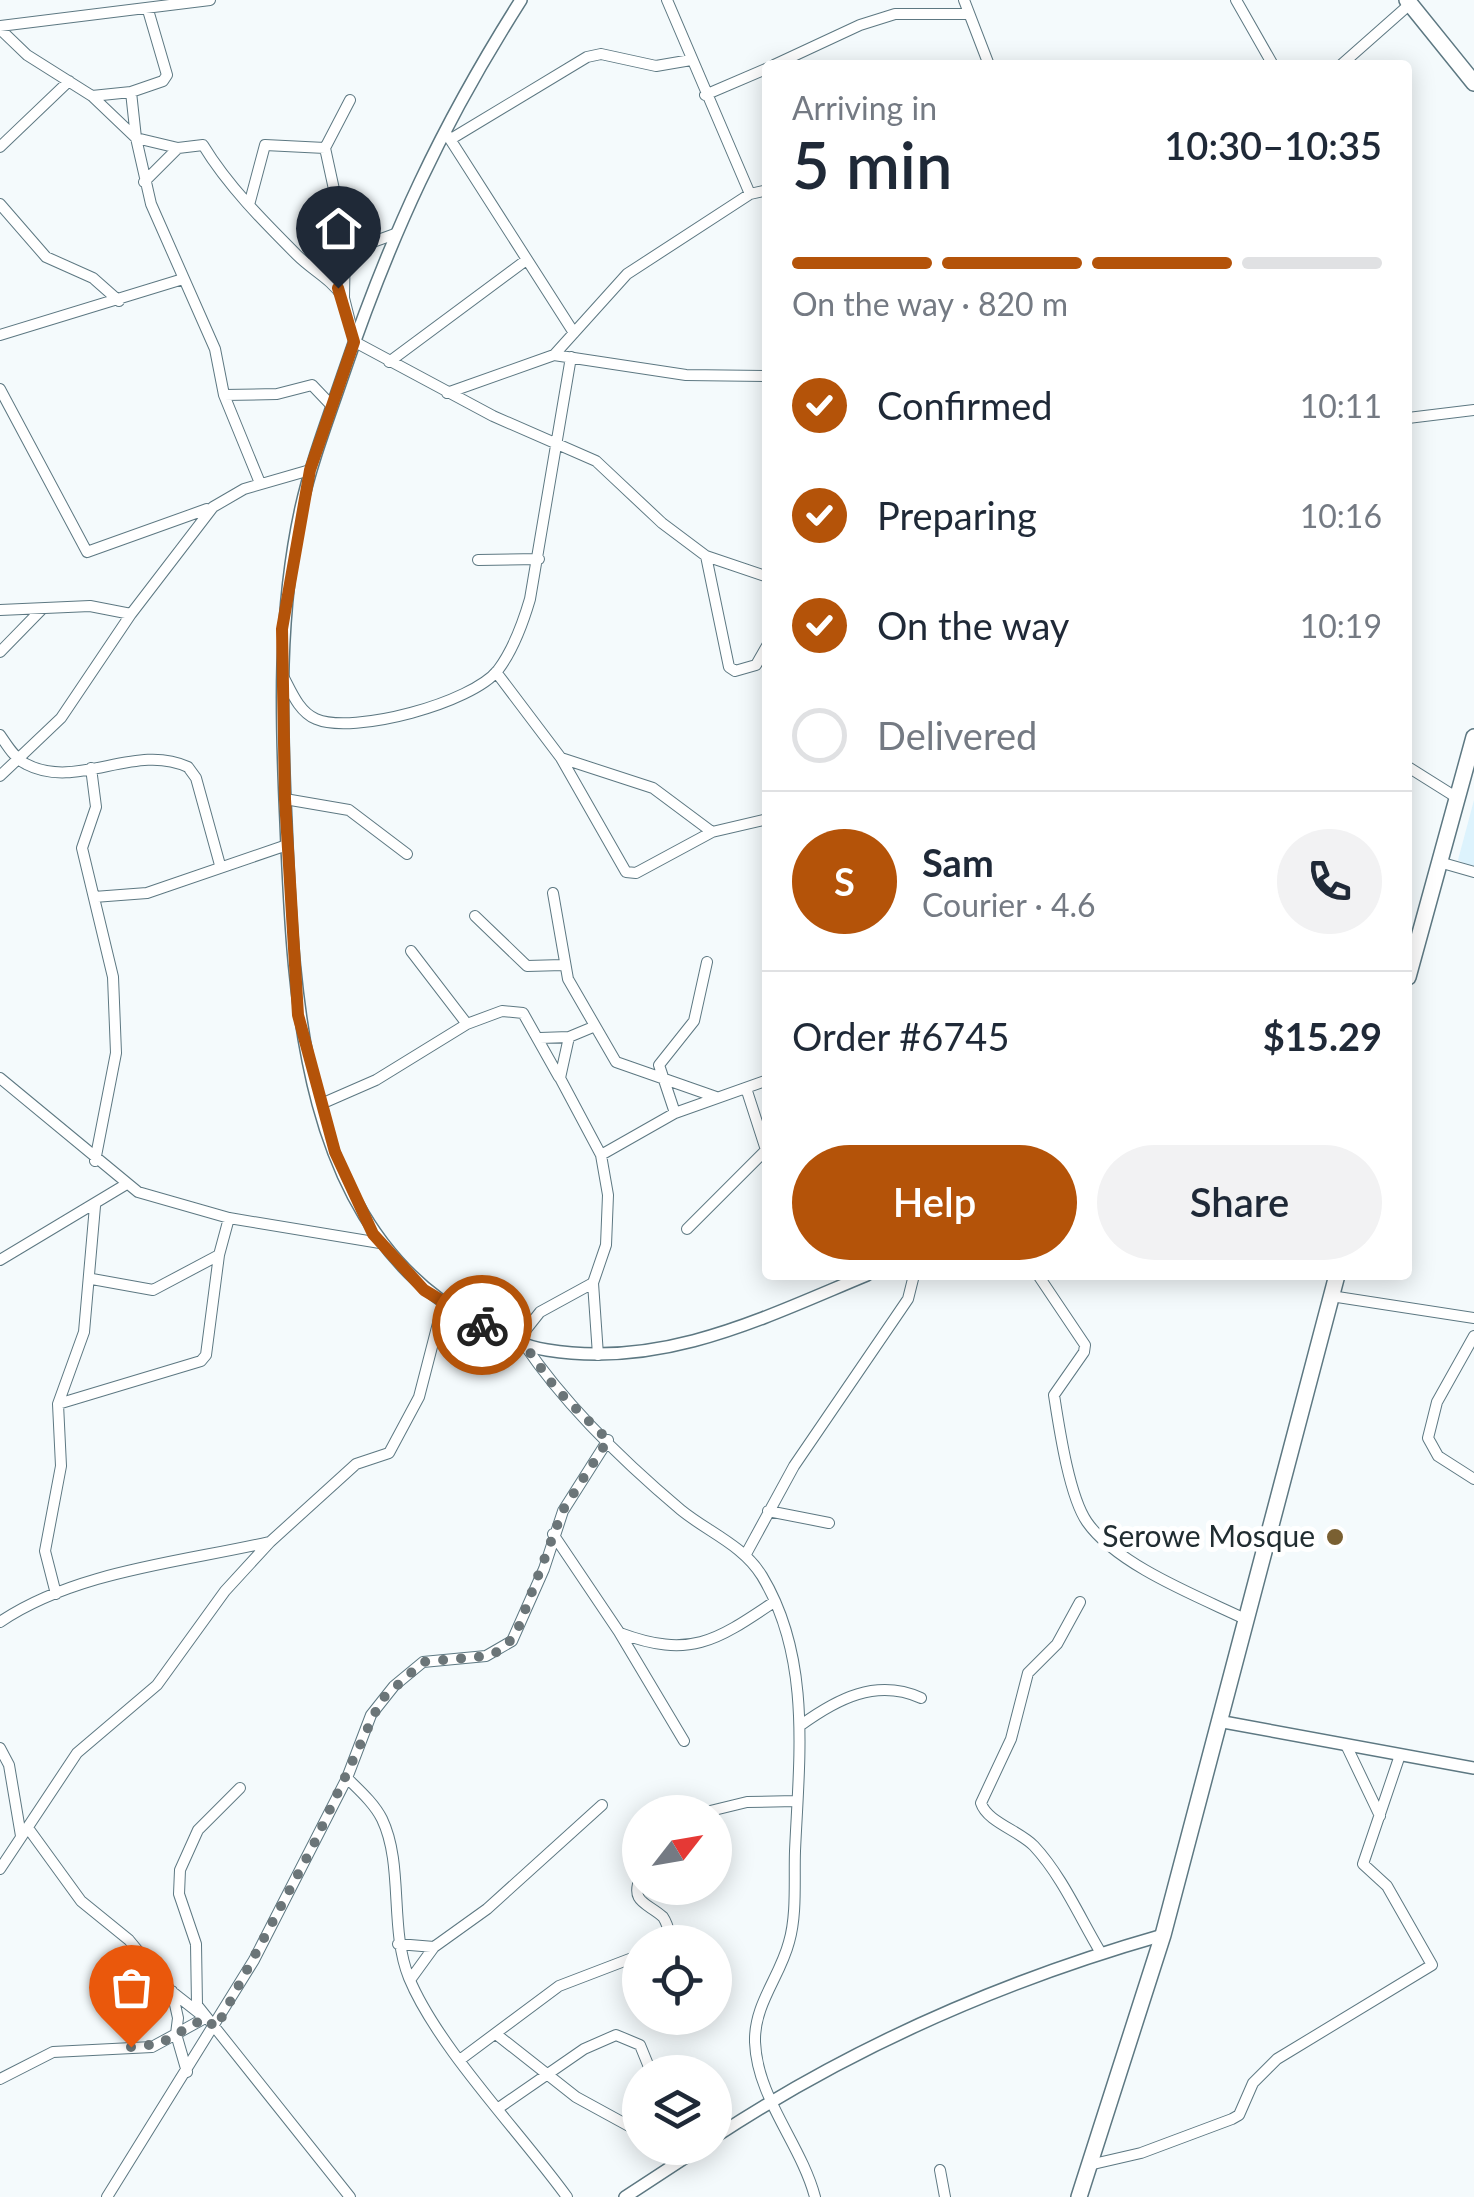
<!DOCTYPE html>
<html lang="en">
<head>
<meta charset="utf-8">
<style>
	:root { --surface:#fff; --page:#f2f2f3; --text:#1f2937; --muted:#747a83; --line:#e0e1e3; --accent:#b45309 }
	body { margin:0; font-family:Lato,sans-serif; background:var(--page); color:var(--text); height:100vh; display:flex; flex-direction:column; font-size:38px; white-space:nowrap }
	* { box-sizing:border-box; margin:0 }
	p { font-size:32px; color:var(--muted) }
	.icon { flex:none; width:55px; height:55px; fill:none; stroke:currentColor; stroke-width:2; stroke-linecap:round; stroke-linejoin:round }
	.map { position:relative; flex:1; overflow:hidden }
	.side { position:absolute; left:762px; top:60px; width:650px; height:1220px; display:flex; flex-direction:column; background:var(--surface); border-radius:10px; box-shadow:0 5px 25px #0003 }
	.side>* { flex:none }
	.needle { width:65px; rotate:59deg }
	.tools { position:absolute; left:622px; top:1795px; display:grid; gap:20px }
	.tools a { display:grid; place-items:center; width:110px; height:110px; border-radius:50%; background:var(--surface); box-shadow:0 5px 25px #0003; font-size:50px }
	.pin { position:absolute; display:grid; place-items:center; width:85px; height:85px; color:#fff; margin:-102px -42px; border-radius:50% 50% 50% 0; rotate:-45deg; box-shadow:0 0 10px #0007 }
	.pin .icon { rotate:45deg }
	.courier { position:absolute; display:grid; place-items:center; width:100px; height:100px; margin:-50px; border:8px solid #b45309; border-radius:50%; background:#fff; color:#222; box-shadow:0 2px 12px #0007 }
	.head em { font-style:normal; font-weight:600 }
	.head div { display:flex; flex-direction:column-reverse }
	.head { display:flex; align-items:center; justify-content:space-between; height:170px; padding:0 30px }
	h1 { font-size:65px; font-weight:600; line-height:75px }
	.bar { display:grid; grid-template-columns:repeat(4,1fr); gap:15px 10px; align-content:center; height:120px; padding:0 30px }
	.bar i { height:12px; border-radius:8px; background:var(--line) }
	.bar .on { background:var(--accent) }
	.bar p { grid-column:span 4 }
	.line { display:flex; align-items:center; gap:25px; padding:0 30px; border-top:2px solid var(--line) }
	.line div { flex:1 }
	.round { display:grid; place-items:center; flex:none; width:105px; height:105px; border-radius:52px; background:var(--page) }
	ol { padding:0 30px; list-style:none }
	li { display:flex; align-items:center; gap:30px; height:110px }
	li p { margin-inline-start:auto }
	li .icon { padding:10px; border-radius:50%; background:var(--accent); color:#fff; stroke-width:4 }
	li:last-child { color:var(--muted) }
	li i { width:55px; height:55px; border:5px solid var(--line); border-radius:50% }
	.cta { display:flex; gap:20px; margin-top:auto; padding:20px 30px }
	.cta a { flex:1; height:115px; border-radius:60px; background:var(--accent); color:#fff; font-size:40px; font-weight:600; line-height:115px; text-align:center }
	.cta a+a { background:var(--page); color:var(--text) }
	.map>svg:first-child { display:block }
	.built { fill:#ddf3fd }
	.lines { fill:none; stroke-linecap:round; stroke-linejoin:round }
	.minor-casing { stroke:#5d7882; stroke-width:12 }
	.tertiary-casing { stroke:#5d7882; stroke-width:14 }
	.primary-casing { stroke:#5d7882; stroke-width:18 }
	.minor { stroke:#fff; stroke-width:10 }
	.tertiary { stroke:#fff; stroke-width:11 }
	.primary { stroke:#fff; stroke-width:15 }
	.done { stroke:#6b7578; stroke-width:10; stroke-dasharray:0 18 }
	.route { stroke:#b45309; stroke-width:12 }
	.poi-dot { fill:#7a6032; stroke:#fff; stroke-width:4 }
	.labels { text-anchor:middle; stroke-width:10; stroke-linejoin:round; paint-order:stroke }
	.poi-label { font-size:30px; fill:#212d31; stroke:#fff; text-anchor:end }
</style>
</head>
<body>
<div class="map">
<svg width="1474" height="2197" viewBox="0 0 1474 2197">
	<rect width="100%" height="100%" fill="#f4fafc"/>
	<path class="built" d="M1474,800V868L1458,860Z"/>
	<g class="lines">
		<defs>
			<path id="minor" d="M667,0L750,194
				M964,0L989,65
				M1236,0L1273,65
				M0,26L210,0
				M0,29L27,55L92,96L136,138L151,204L215,349L224,395L260,483
				M774,65L860,25L895,14H968
				M1341,65L1410,4
				M131,92L136,138L178,148L203,145C228,186 263,221 297,255C313,271 330,278 343,297
				M705,95L768,68
				M92,96L131,92L163,81L167,75L148,10
				M350,100L325,148L345,240L344,298L355,342L493,416L596,461L662,523L706,556L768,577
				M448,136L574,333
				M451,139L587,57L601,54L656,66L691,60
				M0,147L69,81
				M144,182L178,148
				M0,204L46,257L93,278L119,301
				M249,205L265,145L325,148
				M309,265L395,234
				M0,335L183,279
				M554,355L627,274L750,194L768,190
				M389,362L525,261
				M0,389L87,552L207,509
				M447,393L554,355L686,375L768,376
				M224,395L277,394L312,385L332,406
				M1408,418L1474,410
				M706,556L729,667L735,671L756,665L768,644
				M478,560L539,559
				M0,610L90,606L131,614
				M0,652L42,609
				M496,672L561,758L626,872L636,873L712,832L768,819
				M283,676C291,691 299,712 316,719C353,735 472,703 498,670C513,650 523,623 530,599L571,357
				M0,735C7,745 15,759 26,764C77,791 135,742 188,767L196,778L220,865
				M561,758L653,788L712,832
				M1408,767L1459,799
				M91,768L96,807L82,848L113,977L116,1053L95,1161
				M0,776L61,718L131,614L213,507L244,489L310,470
				M285,799L349,810L407,854
				M1439,862L1474,872
				M553,893L568,979L616,1062L716,1097
				M94,897L147,893L287,845
				M475,916L527,966L563,965
				M411,951L467,1024L502,1011L523,1013L559,1077
				M569,1037L560,1078L601,1155L608,1195L606,1245L593,1283L598,1355
				M540,1038L569,1037L593,1027
				M0,1078L138,1192L229,1218L380,1243
				M321,1104L376,1080L467,1024
				M675,1113L659,1065L694,1021L707,962
				M601,1155L675,1113L768,1080
				M687,1229L766,1150L746,1088
				M0,1260L125,1185
				M1038,1275L1085,1345L1084,1352L1054,1395C1059,1427 1069,1496 1087,1522C1117,1565 1197,1596 1243,1618
				M92,1279L153,1290L219,1255
				M1331,1296L1474,1318
				M1474,1336L1437,1402L1428,1438L1438,1456L1474,1479
				M517,1341L540,1312L593,1283
				M524,1344C566,1406 624,1462 681,1510C708,1532 743,1545 762,1576C812,1659 799,1759 795,1851C794,1880 797,1915 789,1942C780,1977 754,2004 755,2042C757,2098 801,2144 815,2197
				M58,1404L201,1361L206,1355L219,1255L229,1218
				M768,1511L829,1523
				M553,1534L619,1632L684,1741
				M746,1554L794,1466L908,1299L914,1275
				M56,1594L45,1551L61,1466L58,1404L84,1332L95,1206
				M1080,1602L1057,1644L1028,1673L1011,1739L981,1803C987,1822 1020,1831 1034,1846C1062,1876 1080,1918 1101,1953
				M0,1622C75,1571 182,1562 269,1542
				M620,1633C690,1659 716,1641 774,1602
				M801,1725C837,1699 876,1678 921,1698
				M1347,1747L1380,1816
				M0,1748L9,1765L21,1836
				M347,1778C359,1790 374,1803 382,1819C404,1865 389,1928 409,1978C438,2048 521,2133 567,2197
				M240,1788L198,1830L180,1870L179,1894L196,1944L197,2005L350,2197
				M706,1812L747,1802L796,1801
				M28,1828L81,1901L129,1940L171,1991L199,2013
				M0,1869L77,1753L157,1685L225,1591L270,1542L356,1464L389,1453L419,1397L443,1304
				M640,1878C630,1903 648,1903 663,1917C668,1924 670,1935 672,1942L682,1939
				M398,1944L434,1947
				M410,1980L434,1947L487,1909L602,1805
				M172,1991L178,2018L176,2034
				M176,2034L205,2018
				M496,2034L576,2097L640,2132
				M461,2059L559,1986L640,1955
				M0,2079L53,2052L152,2047L176,2034L187,2072
				M500,2107L584,2049L616,2035L640,2045L651,2072
				M669,2148L681,2160
				M1089,2165L1141,2153L1232,2119L1239,2115L1253,2083L1277,2059L1432,1965L1387,1886L1363,1864L1400,1755
				M940,2170L945,2197
				M107,2197L254,1960L347,1778L371,1715L394,1686L423,1662L486,1656L512,1641L544,1569L563,1511L608,1440"/>
			<path id="tertiary" d="M521,0C441,126 391,234 343,375C328,419 311,463 301,508C278,613 281,716 286,822C293,992 300,1227 471,1319C495,1331 520,1346 547,1350C663,1369 763,1318 867,1275
				M1218,1721L1474,1768
				M715,2137C852,2047 1005,1980 1163,1935
				M625,2197L700,2148"/>
			<path id="primary" d="M1407,0L1474,83
				M1408,977L1474,737
				M1079,2197L1163,1935L1337,1275"/>
		</defs>
		<use href="#minor" class="minor-casing"/>
		<use href="#tertiary" class="tertiary-casing"/>
		<use href="#primary" class="primary-casing"/>
		<use href="#minor" class="minor"/>
		<use href="#tertiary" class="tertiary"/>
		<use href="#primary" class="primary"/>
	</g>
	<g class="lines">
		<path class="done" d="M131,2047L159,2044L205,2018L216,2028L312,1848L381,1700L423,1662L486,1656L502,1650L516,1634L563,1510L608,1440L556,1389L524,1344L482,1325"/>
		<path class="route" d="M338,288L354,342L310,470L282,629L285,799L298,1015L335,1152L373,1234L424,1290L482,1325"/>
	</g>
	<circle class="poi-dot" cx="1335" cy="1537" r="10"/>
	<g class="labels">
		<g class="poi-label">
			<text x="1315" y="1547">Serowe Mosque</text>
		</g>
	</g>
</svg>
<div class="tools">
<a><svg class="needle" viewBox="-14 -14 28 28"><path d="M0-13l5 13h-10z" fill="#e53935"/><path d="M0 13l5-13h-10z" fill="#747a83"/></svg></a>
<a><svg class="icon" aria-label="locate" viewBox="0 0 24 24"><circle cx="12" cy="12" r="6"/><path d="M12 2v4M12 18v4M2 12h4M18 12h4"/></svg></a>
<a><svg class="icon" aria-label="layers" viewBox="0 0 24 24"><path d="M12 4l9 5-9 5-9-5zM3 14l9 5 9-5"/></svg></a>
</div>
<div class="pin" style="left:131px;top:2047px;background:#ea580c"><svg class="icon" aria-label="bag" viewBox="0 0 24 24"><path d="M5 8h14l-1 12H6zM9 8a3 3 0 0 1 6 0"/></svg></div>
<div class="pin" style="left:338px;top:288px;background:#1f2937"><svg class="icon" aria-label="home" viewBox="0 0 24 24"><path d="M3 11l9-7 9 7M6 9v11h12V9"/></svg></div>
<div class="courier" style="left:482px;top:1325px"><svg class="icon" aria-label="bike" viewBox="0 0 24 24"><circle cx="6" cy="16" r="4"/><circle cx="18" cy="16" r="4"/><path d="M6 16l4-8h5l3 8M10 8l3 8H6M13 5h3"/></svg></div>
<section class="side">
<div class="head"><div><h1>5 min</h1><p>Arriving in</p></div><em>10:30–10:35</em></div>
<div class="bar"><i class="on"></i><i class="on"></i><i class="on"></i><i></i><p>On the way · 820 m</p></div>
<ol>
<li><svg class="icon" aria-label="check" viewBox="0 0 24 24"><path d="M5 12l5 5 9-10"/></svg>Confirmed<p>10:11</p></li>
<li><svg class="icon" aria-label="check" viewBox="0 0 24 24"><path d="M5 12l5 5 9-10"/></svg>Preparing<p>10:16</p></li>
<li><svg class="icon" aria-label="check" viewBox="0 0 24 24"><path d="M5 12l5 5 9-10"/></svg>On the way<p>10:19</p></li>
<li><i></i>Delivered</li>
</ol>
<div class="line" style="height:180px"><b class="round" style="background:var(--accent);color:#fff">S</b><div><b>Sam</b><p>Courier · 4.6</p></div><a class="round"><svg class="icon" aria-label="phone" viewBox="0 0 24 24"><path d="M5 4h4l2 5-3 2q2 4 5 5l2-3 5 2v4C11 20 4 13 5 4z"/></svg></a></div>
<div class="line" style="height:130px"><div>Order #6745</div><b>$15.29</b></div>
<div class="cta"><a>Help</a><a>Share</a></div>
</section>
</div>
</body>
</html>
